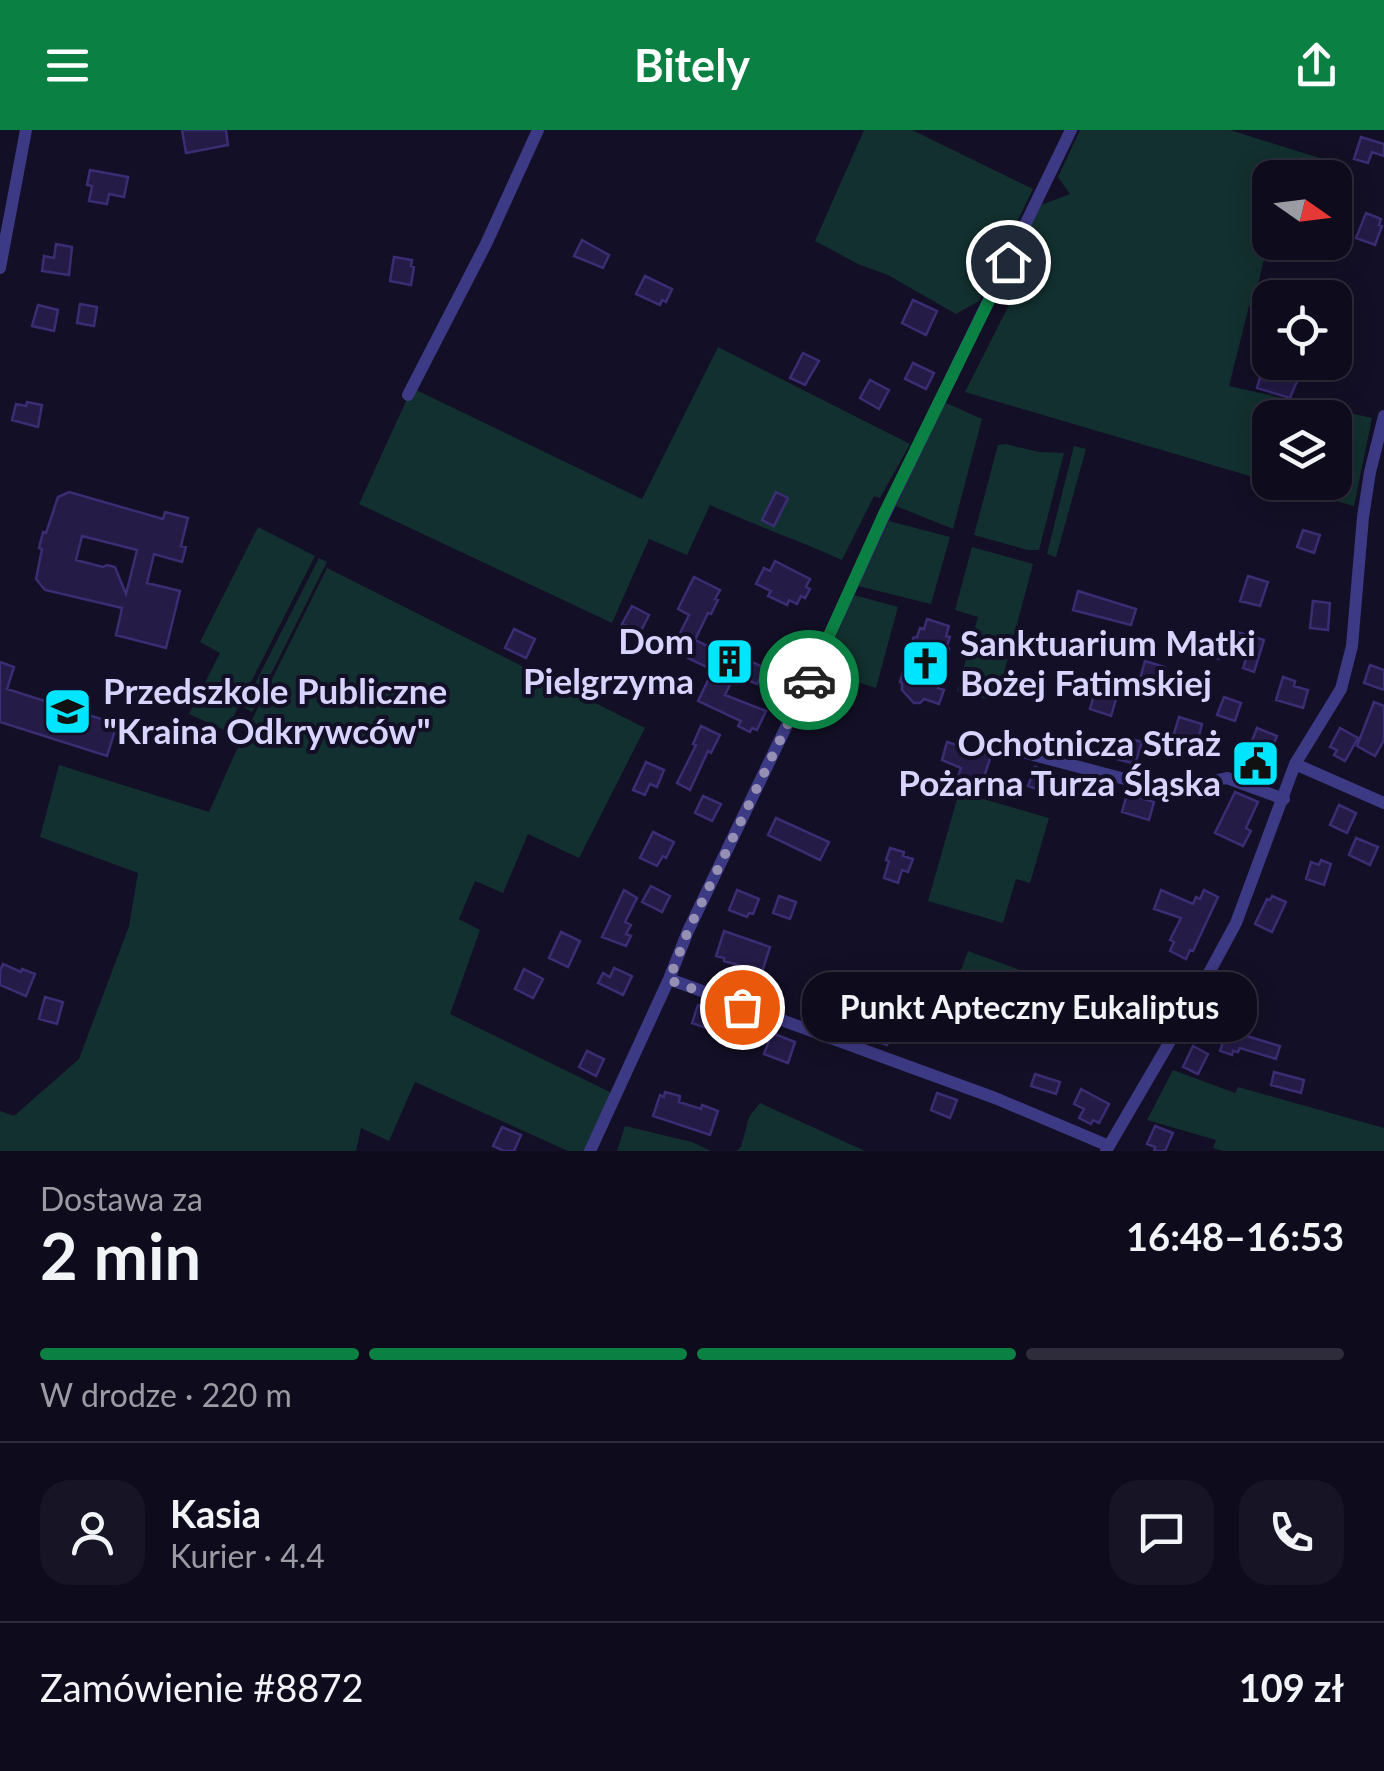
<!DOCTYPE html>
<html lang="pl">
<head>
<meta charset="utf-8">
<style>
	:root { --surface:#0e0b1c; --page:#171425; --text:#f1f3f6; --muted:#9b9ba3; --line:#2e2b3b; --accent:#0b8043 }
	body { margin:0; font-family:Lato,sans-serif; background:var(--page); color:var(--text); height:100vh; display:flex; flex-direction:column; font-size:38px; white-space:nowrap }
	* { box-sizing:border-box; margin:0 }
	p { font-size:32px; color:var(--muted) }
	.icon { flex:none; width:55px; height:55px; fill:none; stroke:currentColor; stroke-width:2; stroke-linecap:round; stroke-linejoin:round }
	.map { position:relative; height:1021px; overflow:hidden }
	.side { display:flex; flex-direction:column; background:var(--surface); flex:1 }
	.side>* { flex:none }
	.needle { width:65px; rotate:104deg }
	.fabs { position:absolute; left:1252px; top:30px; display:grid; gap:20px }
	.fabs a { display:grid; place-items:center; width:100px; height:100px; border-radius:20px; background:var(--surface); box-shadow:0 5px 25px #0003,0 0 0 2px var(--line); font-size:50px }
	.pin { position:absolute; display:grid; place-items:center; width:85px; height:85px; color:#fff; margin:-42px; border:5px solid #fff; border-radius:50%; box-shadow:0 2px 10px #0007 }
	.courier { position:absolute; display:grid; place-items:center; width:100px; height:100px; margin:-50px; border:8px solid #0b8043; border-radius:50%; background:#fff; color:#222; box-shadow:0 2px 12px #0007 }
	.bubble { position:absolute; height:70px; border-radius:30px; background:var(--surface); box-shadow:0 5px 25px #0003,0 0 0 2px var(--line); font-size:32px; font-weight:700; line-height:70px; text-align:center }
	.headline em { font-style:normal; font-weight:700 }
	.headline div { display:flex; flex-direction:column-reverse }
	.headline { display:flex; align-items:center; justify-content:space-between; height:170px; padding:0 40px }
	h1 { font-size:65px; font-weight:700; line-height:75px }
	.bar { display:grid; grid-template-columns:repeat(4,1fr); gap:15px 10px; align-content:center; height:120px; padding:0 40px }
	.bar i { height:12px; border-radius:8px; background:var(--line) }
	.bar .current { background:var(--accent) }
	.bar p { grid-column:span 4 }
	.line { display:flex; align-items:center; gap:25px; padding:0 40px; border-top:2px solid var(--line) }
	.line div { flex:1 }
	.round { display:grid; place-items:center; flex:none; width:105px; height:105px; border-radius:30px; background:var(--page) }
	header { display:flex; justify-content:space-between; align-items:center; height:130px; padding:0 40px; background:var(--accent); color:#fff; font-size:45px; font-weight:700 }
	.map>svg:first-child { display:block }
	.green { fill:#12302f }
	.building { fill:#241b47; stroke:#3b2d73; stroke-width:2.5; fill-rule:evenodd }
	.lines { fill:none; stroke-linecap:round; stroke-linejoin:round }
	.street { stroke:#3d3a85; stroke-width:12 }
	.done { stroke:#948fb3; stroke-width:10; stroke-dasharray:0 18 }
	.route { stroke:#0b8043; stroke-width:12 }
	.labels { text-anchor:middle; stroke-width:8; stroke-linejoin:round; paint-order:stroke }
	.poi-label { font-size:35px; font-weight:bold; fill:#d9d4ff; stroke:#130f26; text-anchor:end }
</style>
</head>
<body>
<header><svg class="icon" aria-label="menu" viewBox="0 0 24 24"><path d="M4 6h16M4 12h16M4 18h16"/></svg>Bitely<svg class="icon" aria-label="share" viewBox="0 0 24 24"><path d="M12 15V3M7 8l5-5 5 5M5 13v7h14v-7"/></svg></header>
<div class="map">
<svg width="1384" height="1021" viewBox="0 0 1384 1021">
	<rect width="100%" height="100%" fill="#130f26"/>
	<path class="green" d="M864,0H912L1033,59L979,171L956,184L888,145L858,134L815,111Z
		M1080,0H1230L1348,37L1335,78V48H1270V112H1268L1253,176H1249L1229,256L1372,288L1354,376L1272,353L1335,352V288H1270V352L965,262L1017,159L1007,144L1041,75L1070,64L1058,47Z
		M718,217L910,314L880,368L874,366L842,430C798,410 754,395 710,375L687,425L649,409L612,493L359,374L412,258L642,369Z
		M944,272L982,289L953,399L896,376Z
		M1006,314L1039,322L1064,323L1039,420H1028L974,405L998,315Z
		M1074,316L1086,319L1056,427L1047,424Z
		M889,391L950,407L931,474L858,456Z
		M258,397L315,426L226,601L189,584L220,523L200,512Z
		M972,417L1033,434L998,565L986,569L957,561L978,487L955,480Z
		M319,428L327,432L252,582L243,577Z
		M327,438L645,598L579,728L528,704L503,763L475,751L459,789L480,800L450,884L616,965L590,1021H568L415,952L389,1011L361,998L356,1021H0V981L14,986L79,929L129,796L138,743L40,707L59,635L209,682L233,628Z
		M854,465L898,477L876,558L821,541Z
		M959,662L1049,688L1030,753L1016,749L1003,793L928,771Z
		M968,821L1061,855L1046,898L952,864Z
		M1173,940L1235,963L1238,957L1384,998V1021H1223L1213,1018L1216,1010L1147,990Z
		M760,973L854,1016L865,1021H736L741,1017L749,987Z
		M625,996L692,1012L711,1021H617Z"/>
	<path class="building" d="M182,0H226L228,15L186,23Z
		M1361,7L1384,14V26L1372,22L1368,33L1354,29Z
		M90,40L128,47L124,67L109,64L107,74L89,71L92,56L87,55Z
		M1366,83L1381,89L1379,95L1382,96L1375,115L1356,108Z
		M582,110L609,125L603,138L574,126Z
		M56,114L72,117L69,145L42,141L44,126L54,128Z
		M394,127L412,130L411,136L414,137L411,155L390,151Z
		M645,146L672,159L666,172L662,170L660,175L636,164Z
		M913,170L937,181L926,205L902,193Z
		M80,174L97,177L94,196L77,193Z
		M38,175L58,180L54,201L32,196Z
		M803,223L819,231L805,255L790,248Z
		M913,233L934,243L926,259L905,249Z
		M1273,241L1298,249L1290,268L1257,258L1260,247L1270,250Z
		M870,250L889,260L879,279L860,268Z
		M27,272L42,275L38,297L12,290L16,274L26,276Z
		M69,362L163,389L165,382L188,388L181,416L186,417L182,432L154,424L147,453L180,461L166,518L116,505L122,478L45,460L36,449L42,419L39,418L43,402L46,403L58,367ZM82,406L137,420L126,464L115,437L107,435L103,437L76,430Z
		M776,362L788,368L774,396L762,390Z
		M1303,400L1320,405L1314,423L1297,417Z
		M775,431L810,449L806,457L810,459L805,468L801,466L797,474L789,470L787,475L768,466L771,461L756,454L764,438L770,441Z
		M1248,446L1268,452L1260,476L1240,471Z
		M694,447L720,460L715,469L718,470L711,484L708,483L695,510L726,525L729,521L765,538L757,554L735,544L725,565L766,581L757,600L752,598L750,602L738,596L741,591L698,571L713,540L688,528L691,524L674,515L689,485L678,479Z
		M1078,461L1136,479L1131,495L1073,480Z
		M1313,471L1330,473L1328,500L1310,498Z
		M632,476L649,485L642,499L640,498L638,501L622,494Z
		M927,489L949,496L946,506L950,507L947,516L949,519L943,527L945,530L940,538L942,541L937,549L940,553L938,558L944,560L939,574L924,569L920,573H914L902,560V553L900,552L903,542L907,541V530H910V520L914,519L913,508L917,507L920,498L924,499Z
		M514,499L535,509L526,528L505,518Z
		M1234,501L1264,510L1254,542L1243,538L1249,520L1230,514Z
		M1206,506L1225,512L1219,529L1200,522Z
		M1145,531L1165,537L1160,558L1139,552Z
		M0,532L14,537L7,559L117,594L107,626L0,592Z
		M1370,535L1384,540V560L1364,553Z
		M1283,547L1295,551L1294,556L1308,560L1303,578L1276,570Z
		M1095,561L1117,566L1111,586L1090,579Z
		M1224,567L1241,573L1235,591L1217,585Z
		M1374,572L1384,576V610L1375,626L1357,616Z
		M1179,587L1202,594L1197,614L1173,607Z
		M701,596L720,605L711,623L708,621L690,660L677,653L696,615L693,614Z
		M1257,598L1277,606L1261,645L1242,637Z
		M1340,598L1358,608L1345,631L1334,625L1337,620L1330,617Z
		M1123,606L1142,612L1135,634L1117,629Z
		M947,612L991,626L978,665L954,658L961,638L942,630Z
		M646,632L664,640L657,657L650,654L645,665L633,660Z
		M1035,637L1054,643L1048,663L1028,656Z
		M1235,662L1258,672L1246,698L1251,701L1243,716L1215,703Z
		M1127,664L1154,672L1149,690L1122,682Z
		M703,666L721,674L712,691L695,683Z
		M1339,675L1356,683L1347,703L1330,695Z
		M776,688L829,712L820,730L768,705Z
		M653,702L674,712L666,728L663,726L657,736L640,728Z
		M1356,708L1378,717L1370,735L1349,725Z
		M890,718L904,722L903,726L913,729L908,742L902,740L898,753L884,748L889,731L886,730Z
		M1321,730L1331,734L1324,755L1306,749L1311,732L1319,735Z
		M651,756L670,766L662,782L642,772Z
		M624,760L637,768L625,792L631,795L626,804L631,806L626,816L602,807Z
		M737,760L759,769L753,784L749,783L747,787L729,780Z
		M1161,760L1193,774L1196,767L1200,769L1204,760L1218,767L1193,821L1190,820L1186,829L1170,821L1174,812L1170,810L1181,788L1154,779Z
		M779,766L796,772L790,789L773,783Z
		M1272,766L1286,772L1272,802L1255,794L1267,769L1270,770Z
		M724,801L770,817L762,842L724,831V828L716,826Z
		M561,802L580,811L568,837L549,828Z
		M3,834L21,842L22,839L35,844L26,866L0,855V841Z
		M614,838L632,846L623,865L598,853L603,843L610,847Z
		M524,839L543,849L533,868L515,859Z
		M1161,853L1176,860L1166,883L1151,877Z
		M45,867L63,872L57,894L39,889Z
		M698,875L716,881L709,899L692,893Z
		M1078,878L1095,884L1088,903L1071,897Z
		M868,889L893,897L887,915L862,907Z
		M1227,900L1280,916L1276,929L1240,918L1238,922L1233,921L1232,925L1220,921Z
		M772,903L795,912L788,933L764,924Z
		M1193,916L1208,924L1198,944L1183,937Z
		M587,921L604,929L596,946L579,937Z
		M1274,942L1304,950L1301,963L1271,955Z
		M1035,944L1060,952L1056,964L1031,956Z
		M1081,959L1109,974L1099,993L1093,990L1091,994L1079,988L1084,979L1074,974Z
		M665,962L680,966L679,972L701,979L702,975L718,981L710,1005L653,986L660,965L664,967Z
		M937,963L957,970L950,988L931,980Z
		M1155,996L1173,1003L1165,1021H1154L1155,1017L1147,1014Z
		M502,997L521,1005L514,1021H504L493,1016Z"/>
	<g class="lines">
		<path class="street" d="M0,138L26,0
			M408,265L486,114L538,0
			M1007,618L1159,658L1177,659L1227,648L1284,669
			M1295,634L1384,673
			M669,849L995,968L1109,1016
			M590,1021L669,849L688,801L811,545L885,384L1071,0
			M1106,1021L1197,865L1236,793L1295,634L1341,559L1352,516L1363,387L1370,342L1384,286"/>
	</g>
	<g class="lines">
		<path class="done" d="M742,877L669,850L688,801L809,550"/>
		<path class="route" d="M809,550L884,384L1008,132"/>
	</g>
	<defs>
		<symbol id="building-square" viewBox="-11 -11 22 22"><rect x="-9" y="-9" width="18" height="18" rx="4" fill="#00e5ff" stroke="#130f26"/><path d="M-4-6H4V6H1V3H-1V6H-4ZM-2.5-4.3h1.7v1.8h-1.7ZM.8-4.3h1.7v1.8H.8ZM-2.5-1h1.7V.8h-1.7ZM.8-1h1.7V.8H.8Z" fill="#111"/></symbol>
		<symbol id="church-square" viewBox="-11 -11 22 22"><rect x="-9" y="-9" width="18" height="18" rx="4" fill="#00e5ff" stroke="#130f26"/><path d="M-1.2-6h2.4v3.5h3.3v2.4h-3.3V6h-2.4V-.1h-3.3v-2.4h3.3Z" fill="#111"/></symbol>
		<symbol id="school-square" viewBox="-11 -11 22 22"><rect x="-9" y="-9" width="18" height="18" rx="4" fill="#00e5ff" stroke="#130f26"/><path d="M0-5L7-2L0 1L-7-2ZM-4 1L0 2.5L4 1V4Q0 6-4 4Z" fill="#111"/></symbol>
		<symbol id="civic-square" viewBox="-11 -11 22 22"><rect x="-9" y="-9" width="18" height="18" rx="4" fill="#00e5ff" stroke="#130f26"/><path d="M-.6-6.5H3V-4.5H.6V-3L4-1V1h2V6H-6V1h2V-1L-.6-3ZM-1.2 2.5V6h2.4V2.5Z" fill="#111"/></symbol>
	</defs>
	<g fill-rule="evenodd">
		<use href="#building-square" x="702" y="504" width="55" height="55"/>
		<use href="#church-square" x="898" y="506" width="55" height="55"/>
		<use href="#school-square" x="40" y="554" width="55" height="55"/>
		<use href="#civic-square" x="1228" y="606" width="55" height="55"/>
	</g>
	<g class="labels">
		<g class="poi-label">
			<text x="694" y="524">Dom<tspan x="694" dy="40">Pielgrzyma</tspan></text>
			<text x="960" y="526" text-anchor="start">Sanktuarium Matki<tspan x="960" dy="40">Bożej Fatimskiej</tspan></text>
			<text x="103" y="574" text-anchor="start">Przedszkole Publiczne<tspan x="103" dy="40">"Kraina Odkrywców"</tspan></text>
			<text x="1221" y="626">Ochotnicza Straż<tspan x="1221" dy="40">Pożarna Turza Śląska</tspan></text>
		</g>
	</g>
</svg>
<div class="fabs">
<a><svg class="needle" viewBox="-14 -14 28 28"><path d="M0-13l5 13h-10z" fill="#e53935"/><path d="M0 13l5-13h-10z" fill="#9b9ba3"/></svg></a>
<a><svg class="icon" aria-label="locate" viewBox="0 0 24 24"><circle cx="12" cy="12" r="6"/><path d="M12 2v4M12 18v4M2 12h4M18 12h4"/></svg></a>
<a><svg class="icon" aria-label="layers" viewBox="0 0 24 24"><path d="M12 4l9 5-9 5-9-5zM3 14l9 5 9-5"/></svg></a>
</div>
<div class="pin" style="left:742px;top:877px;background:#ea580c"><svg class="icon" aria-label="bag" viewBox="0 0 24 24"><path d="M5 8h14l-1 12H6zM9 8a3 3 0 0 1 6 0"/></svg></div>
<div class="pin" style="left:1008px;top:132px;background:#1f2937"><svg class="icon" aria-label="home" viewBox="0 0 24 24"><path d="M3 11l9-7 9 7M6 9v11h12V9"/></svg></div>
<div class="courier" style="left:809px;top:550px"><svg class="icon" aria-label="car" viewBox="0 0 24 24"><path d="M5 17H2v-5l4-1 3-4h7l3 4 3 1v5h-3M9 17h6M6 11h13"/><circle cx="7" cy="17" r="2"/><circle cx="17" cy="17" r="2"/></svg></div>
<div class="bubble" style="left:802px;top:842px;width:455px">Punkt Apteczny Eukaliptus</div>
</div>
<section class="side">
<div class="headline"><div><h1>2 min</h1><p>Dostawa za</p></div><em>16:48–16:53</em></div>
<div class="bar"><i class="current"></i><i class="current"></i><i class="current"></i><i></i><p>W drodze · 220 m</p></div>
<div class="line" style="height:180px"><a class="round"><svg class="icon" aria-label="person" viewBox="0 0 24 24"><circle cx="12" cy="8" r="4"/><path d="M4 21q1-7 8-7t8 7"/></svg></a><div><b>Kasia</b><p>Kurier · 4.4</p></div><a class="round"><svg class="icon" aria-label="chat" viewBox="0 0 24 24"><path d="M4 5h16v11H9l-5 4z"/></svg></a><a class="round"><svg class="icon" aria-label="phone" viewBox="0 0 24 24"><path d="M5 4h4l2 5-3 2q2 4 5 5l2-3 5 2v4C11 20 4 13 5 4z"/></svg></a></div>
<div class="line" style="height:130px"><div>Zamówienie #8872</div><b>109 zł</b></div>
</section>
</body>
</html>
